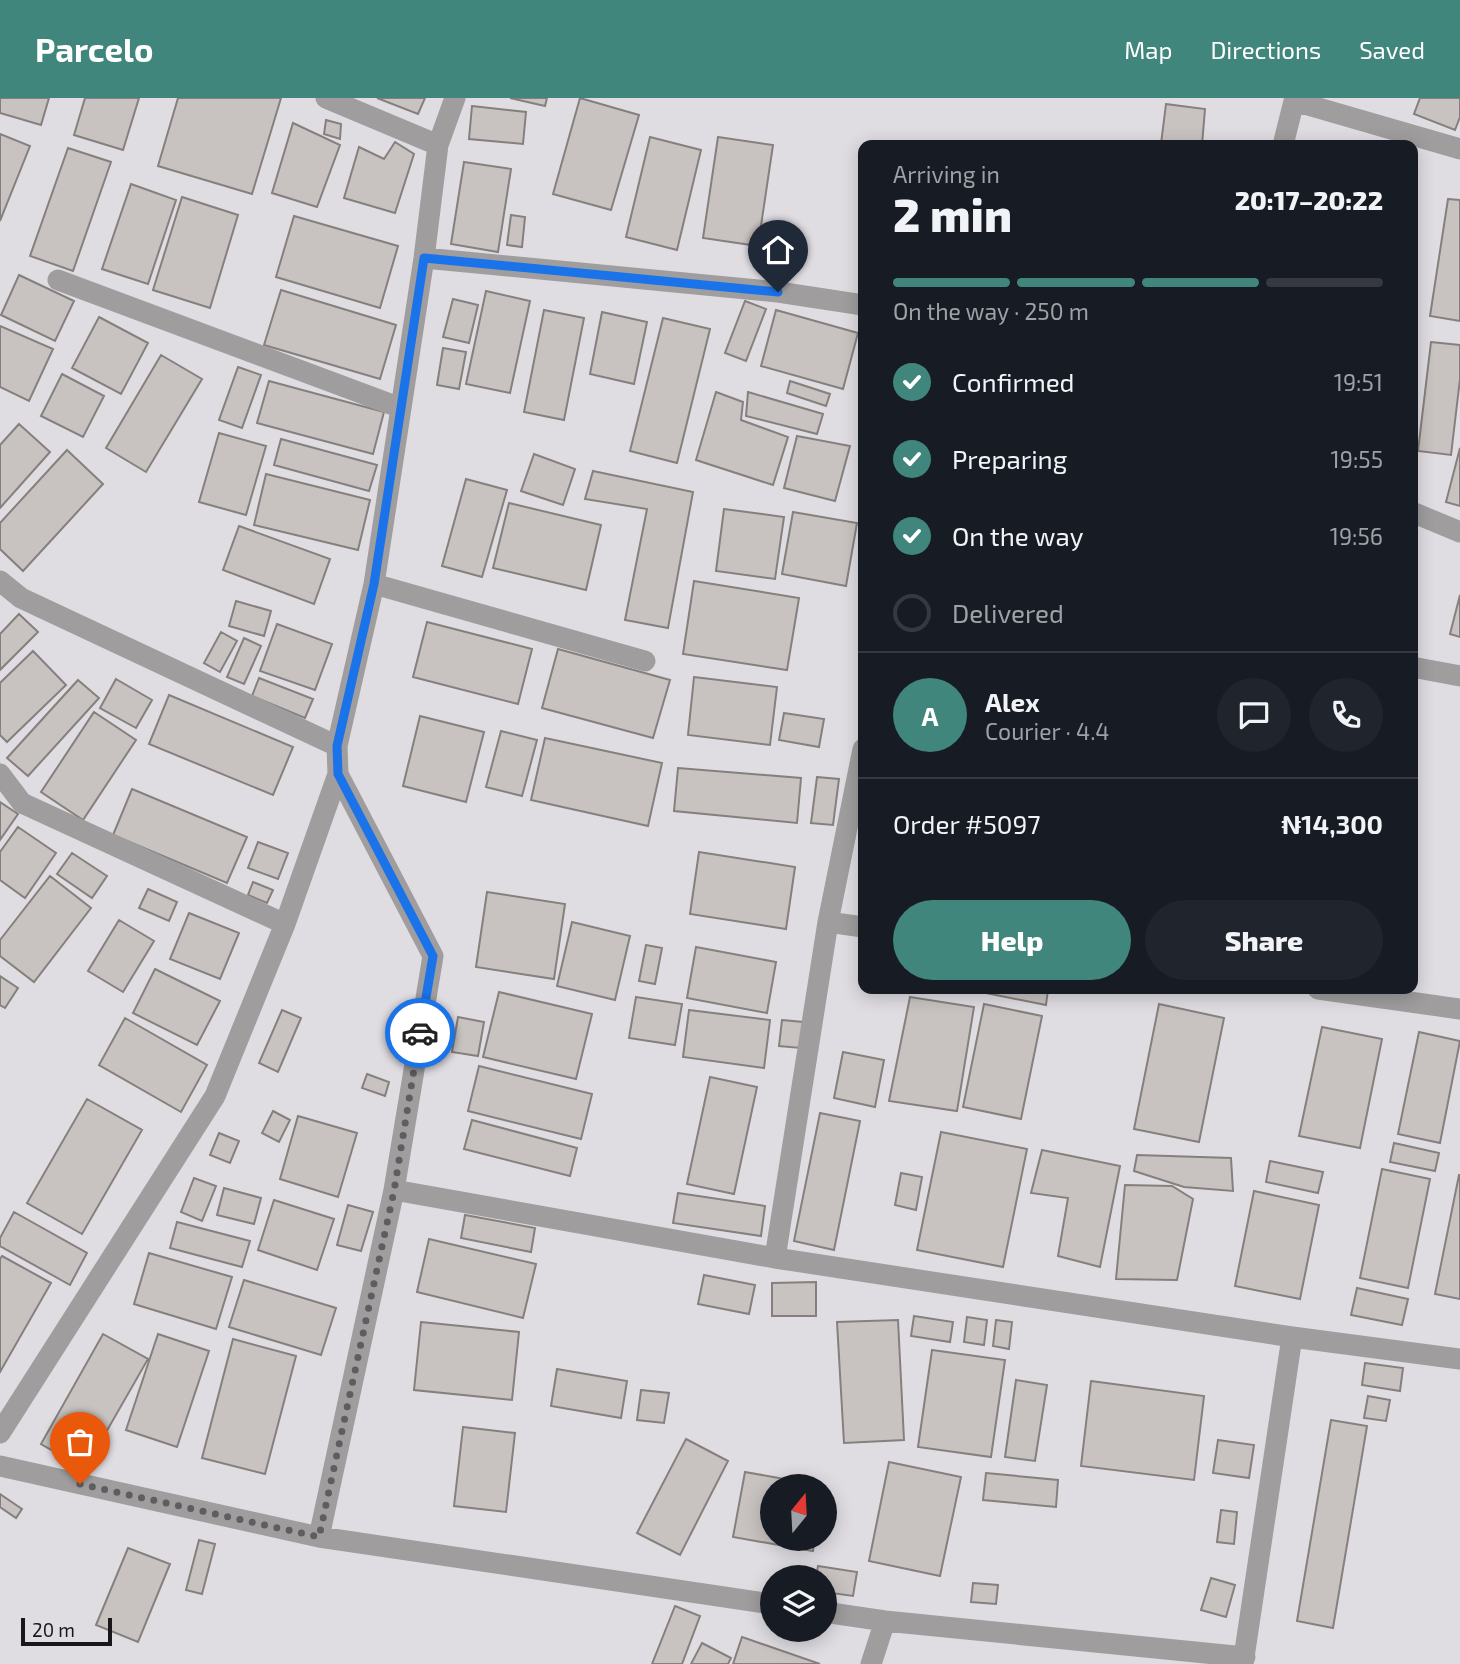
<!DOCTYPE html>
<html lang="en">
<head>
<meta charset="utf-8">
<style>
	:root { --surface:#171b24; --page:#20242c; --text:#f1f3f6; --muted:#9ea1a6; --line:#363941; --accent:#41867c }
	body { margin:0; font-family:"Exo 2",sans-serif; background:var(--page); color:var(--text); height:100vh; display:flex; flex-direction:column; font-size:26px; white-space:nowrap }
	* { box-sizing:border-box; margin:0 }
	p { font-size:23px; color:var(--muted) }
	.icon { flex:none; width:38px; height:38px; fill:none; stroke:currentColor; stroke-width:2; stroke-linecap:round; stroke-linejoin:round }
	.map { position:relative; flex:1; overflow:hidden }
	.sheet { position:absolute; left:858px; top:42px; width:560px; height:854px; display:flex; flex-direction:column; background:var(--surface); border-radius:14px; box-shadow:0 4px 18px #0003 }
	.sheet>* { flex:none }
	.needle { width:46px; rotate:18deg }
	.tools { position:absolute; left:760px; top:1376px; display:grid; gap:14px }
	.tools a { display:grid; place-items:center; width:77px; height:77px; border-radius:50%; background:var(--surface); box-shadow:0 4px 18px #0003; font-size:35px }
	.scale { position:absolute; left:21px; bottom:18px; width:91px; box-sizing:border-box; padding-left:7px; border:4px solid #18181a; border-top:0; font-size:19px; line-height:24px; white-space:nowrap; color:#18181a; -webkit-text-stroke:5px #dfdde2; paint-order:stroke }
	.pin { position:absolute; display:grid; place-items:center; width:60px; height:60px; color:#fff; margin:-72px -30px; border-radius:50% 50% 50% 0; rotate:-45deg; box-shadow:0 0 7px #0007 }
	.pin .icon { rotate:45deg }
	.courier { position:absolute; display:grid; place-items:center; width:70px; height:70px; margin:-35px; border:5px solid #1a73e8; border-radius:50%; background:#fff; color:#222; box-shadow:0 2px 9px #0007 }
	.head em { font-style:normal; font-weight:800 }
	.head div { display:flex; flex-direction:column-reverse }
	.head { display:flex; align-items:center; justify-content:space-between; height:119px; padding:0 35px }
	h1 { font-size:46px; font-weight:800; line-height:52px }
	.bar { display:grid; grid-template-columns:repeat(4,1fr); gap:10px 7px; align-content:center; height:84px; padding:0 35px }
	.bar i { height:9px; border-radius:5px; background:var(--line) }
	.bar .active { background:var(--accent) }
	.bar p { grid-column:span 4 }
	.line { display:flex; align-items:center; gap:18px; padding:0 35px; border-top:2px solid var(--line) }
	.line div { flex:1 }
	.round { display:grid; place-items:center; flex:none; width:74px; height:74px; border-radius:37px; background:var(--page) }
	ol { padding:0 35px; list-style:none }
	li { display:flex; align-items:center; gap:21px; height:77px }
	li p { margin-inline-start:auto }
	li .icon { padding:7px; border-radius:50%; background:var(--accent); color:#fff; stroke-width:4 }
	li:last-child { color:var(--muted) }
	li i { width:38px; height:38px; border:4px solid var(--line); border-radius:50% }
	.action { display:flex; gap:14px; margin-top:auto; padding:14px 35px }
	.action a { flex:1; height:80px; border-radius:42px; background:var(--accent); color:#fff; font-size:28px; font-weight:800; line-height:80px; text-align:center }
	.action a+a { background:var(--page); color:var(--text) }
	header { display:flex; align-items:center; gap:42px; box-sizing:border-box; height:98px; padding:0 35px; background:var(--accent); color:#fff }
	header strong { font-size:33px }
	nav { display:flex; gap:38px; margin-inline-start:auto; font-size:24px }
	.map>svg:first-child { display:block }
	.building { fill:#c8c3c1; stroke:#85807e; stroke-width:2 }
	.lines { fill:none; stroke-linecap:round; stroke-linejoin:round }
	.minor { stroke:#9f9d9d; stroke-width:21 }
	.done { stroke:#5e5d60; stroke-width:7; stroke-dasharray:0 12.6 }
	.route { stroke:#1a73e8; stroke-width:9 }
</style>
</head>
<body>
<header>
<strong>Parcelo</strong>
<nav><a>Map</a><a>Directions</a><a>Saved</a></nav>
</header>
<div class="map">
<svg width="1460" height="1566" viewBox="0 0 1460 1566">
	<rect width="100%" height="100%" fill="#dfdde2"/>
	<path class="building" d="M0,0H49L41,27L0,15Z
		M85,0H139L123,52L74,37Z
		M178,0H281L252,96L158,68Z
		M377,0H425L418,16Z
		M510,0H547L545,8Z
		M580,0L639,17L611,112L553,96Z
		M1420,0H1460V19L1455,32L1414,16Z
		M1166,6L1205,11L1202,47L1161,46Z
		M472,8L526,14L523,46L469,41Z
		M326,22L341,26L340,41L324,36Z
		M293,25L340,47L317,109L272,95Z
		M0,36L30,48L0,123Z
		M650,39L701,52L677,152L626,139Z
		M718,39L773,47L758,148L703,140Z
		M395,44L414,56L395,115L344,100L359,49L384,61Z
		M68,50L111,64L73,173L30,158Z
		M464,64L511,71L498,154L451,146Z
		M131,86L176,102L148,186L102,171Z
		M182,99L238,117L210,210L153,192Z
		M1448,101L1460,102V223L1430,218Z
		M511,117L525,119L522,149L507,147Z
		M294,118L398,148L380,210L276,179Z
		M19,177L74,203L55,243L1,217Z
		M281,192L396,227L380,281L264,247Z
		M486,193L530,203L510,295L466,286Z
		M453,201L478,207L469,245L443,239Z
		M745,203L766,211L746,263L725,255Z
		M544,212L584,220L564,322L524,314Z
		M776,212L858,235L843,291L761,268Z
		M602,214L647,224L634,286L590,276Z
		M99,219L148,245L121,296L72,270Z
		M663,220L710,231L677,365L630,353Z
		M0,228L53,251L29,303L0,289Z
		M1431,244L1460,247V281L1451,357L1418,353Z
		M443,250L466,254L459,291L437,287Z
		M161,257L202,281L146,374L106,350Z
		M238,269L261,277L242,330L219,322Z
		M62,276L104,298L83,339L41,318Z
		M269,283L384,314L373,356L257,325Z
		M790,283L830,296L826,308L787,295Z
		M716,294L743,304L741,322L788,339L773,387L696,362Z
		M748,294L823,316L817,336L746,318Z
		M19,326L50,354L0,410V347Z
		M219,335L266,348L246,417L199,404Z
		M797,338L850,348L835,403L784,390Z
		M281,341L377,367L369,393L274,367Z
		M1460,350V408L1446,404Z
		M67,352L103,386L23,473L0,451V425Z
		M534,356L575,371L563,407L521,393Z
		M593,373L693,394L668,530L625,522L647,411L585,401Z
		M266,376L370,402L358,452L254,427Z
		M466,381L507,392L482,479L442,468Z
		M509,405L601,427L586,492L493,470Z
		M724,411L784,419L775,481L716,473Z
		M793,414L857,425L846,488L782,476Z
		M239,428L330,461L314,506L223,472Z
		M694,483L799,500L787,572L683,556Z
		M1460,497V539L1450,536Z
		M236,503L271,513L264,538L229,528Z
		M19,516L38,534L0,572V536Z
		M427,524L532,551L518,606L413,579Z
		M277,526L332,546L315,592L260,573Z
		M221,534L237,543L220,574L204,565Z
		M244,540L261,548L244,586L227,579Z
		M558,551L670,582L653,640L542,610Z
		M33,553L66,587L7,644L0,637V585Z
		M694,579L777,589L770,647L688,637Z
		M259,580L313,601L305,620L252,598Z
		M116,581L152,602L136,630L100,610Z
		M78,582L99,600L28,678L7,660Z
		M169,597L293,649L273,697L149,646Z
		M94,614L136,642L83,722L41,694Z
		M784,615L824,621L819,649L779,642Z
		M420,618L484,634L466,704L403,688Z
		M501,633L537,642L522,698L486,689Z
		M545,640L662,665L648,728L531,702Z
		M678,670L801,680L797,725L674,713Z
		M817,679L839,681L833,727L811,725Z
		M132,691L247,739L227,785L113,737Z
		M0,704L18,716L0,742Z
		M18,729L56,755L25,800L0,782V754Z
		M258,744L288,755L278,781L248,770Z
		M699,754L795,769L786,831L690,816Z
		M72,755L107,778L92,800L57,776Z
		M50,778L91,810L34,884L0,858V842Z
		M253,784L273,792L267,805L248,797Z
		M148,791L177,804L169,823L139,810Z
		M487,794L565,806L554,881L476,869Z
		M189,815L239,835L220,881L170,861Z
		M119,822L154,843L123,894L88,873Z
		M572,824L630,838L615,902L557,888Z
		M646,847L662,850L655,886L639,883Z
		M696,849L776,864L767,915L687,900Z
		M155,871L220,903L197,947L133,915Z
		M0,878L18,890L5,910L0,907Z
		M966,891H1048L1046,907Z
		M499,894L592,916L576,981L483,959Z
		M636,899L682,906L675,947L629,940Z
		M910,899L974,909L957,1013L889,1003Z
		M984,906L1042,918L1021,1021L963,1009Z
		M1159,906L1224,920L1199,1044L1134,1031Z
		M282,912L301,920L278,974L259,965Z
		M689,912L770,922L764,970L683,959Z
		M458,919L484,924L478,958L452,954Z
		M125,920L207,967L181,1014L99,967Z
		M782,922L803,924L801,950L779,948Z
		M1322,929L1382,941L1360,1050L1299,1038Z
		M1419,934L1460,943L1440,1045L1398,1036Z
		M843,954L884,962L875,1009L834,1000Z
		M479,968L592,996L581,1041L468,1013Z
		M367,976L389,984L385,998L362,990Z
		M710,979L757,989L734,1096L687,1086Z
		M87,1001L142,1032L82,1136L27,1105Z
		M273,1013L290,1022L279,1044L262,1035Z
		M820,1015L860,1023L834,1152L794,1143Z
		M298,1018L357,1035L338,1099L280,1081Z
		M472,1022L577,1050L570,1078L464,1051Z
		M941,1034L1027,1051L1003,1169L917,1152Z
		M219,1035L239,1043L230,1065L210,1057Z
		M1394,1045L1439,1055L1435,1073L1390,1064Z
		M1042,1052L1120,1068L1100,1169L1058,1158L1068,1100L1031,1095Z
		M1137,1057L1231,1060L1233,1093L1184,1089L1134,1073Z
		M1270,1063L1323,1074L1318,1095L1266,1084Z
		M1382,1071L1430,1081L1408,1190L1360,1180Z
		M901,1075L922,1079L916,1112L895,1107Z
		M1459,1077H1460V1201L1435,1196Z
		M194,1080L216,1088L202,1123L181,1114Z
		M1125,1087L1172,1088L1193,1101L1177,1182L1116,1181Z
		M224,1090L261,1100L254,1126L217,1117Z
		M1254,1093L1319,1107L1300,1201L1235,1188Z
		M678,1095L765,1108L761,1138L673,1125Z
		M274,1102L334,1121L317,1172L258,1152Z
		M348,1107L373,1114L361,1153L337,1147Z
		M14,1114L87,1155L70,1187L0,1148V1140Z
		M465,1117L535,1130L531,1154L461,1140Z
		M177,1124L250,1143L242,1169L170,1150Z
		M429,1141L536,1166L523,1220L417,1194Z
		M149,1155L232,1179L216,1231L134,1206Z
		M2,1158L51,1185L0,1274V1161Z
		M704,1177L755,1187L749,1216L698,1206Z
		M244,1182L336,1210L321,1257L229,1229Z
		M816,1184V1218H772V1185Z
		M1357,1190L1408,1201L1402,1227L1351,1217Z
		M914,1218L953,1224L950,1244L911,1238Z
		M967,1219L987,1222L984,1247L964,1244Z
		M898,1222L904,1342L844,1345L837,1224Z
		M996,1222L1012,1224L1009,1251L993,1248Z
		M421,1224L519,1234L512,1302L414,1292Z
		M103,1236L148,1261L85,1371L41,1346Z
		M158,1236L209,1253L177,1349L126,1332Z
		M233,1241L296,1258L265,1376L202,1360Z
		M932,1252L1005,1262L991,1359L918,1349Z
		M1365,1265L1403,1270L1400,1293L1362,1287Z
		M557,1271L627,1283L621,1320L551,1308Z
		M1016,1282L1047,1287L1035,1363L1005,1359Z
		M1091,1283L1204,1298L1194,1382L1081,1368Z
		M641,1292L669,1295L664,1325L637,1322Z
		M1368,1298L1390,1302L1386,1323L1364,1320Z
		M1331,1322L1367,1328L1333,1530L1297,1523Z
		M463,1329L515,1335L506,1414L454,1408Z
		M686,1341L728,1363L680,1457L637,1435Z
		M1218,1342L1254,1347L1249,1380L1213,1375Z
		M889,1364L961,1379L940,1478L869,1463Z
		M745,1374L824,1388H772V1440H815L813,1453L733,1439Z
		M986,1375L1058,1382L1056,1409L983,1402Z
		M0,1396L22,1411L16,1420L0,1409Z
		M1221,1412L1237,1414L1234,1446L1217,1444Z
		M199,1442L215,1446L202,1496L186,1492Z
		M128,1450L170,1466L138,1544L96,1527Z
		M818,1468L857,1474L853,1498L824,1494V1479H816Z
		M1211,1480L1235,1487L1226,1519L1201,1512Z
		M973,1485L998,1487L996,1506L971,1504Z
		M675,1508L700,1518L682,1566H652Z
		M742,1539L820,1566H733Z
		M702,1545L731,1560L728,1566H691Z"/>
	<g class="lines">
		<path class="minor" d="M326,0L438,47
			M1283,47L1294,3L1460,51
			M424,160L778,194L863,207
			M58,182L401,310
			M1412,414L1460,434
			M0,483L21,500L337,648
			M374,486L645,563
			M1412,569L1460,578
			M863,651L828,824L775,1160L1292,1239L1460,1261
			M0,676L22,705L285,826
			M828,824L863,829
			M1318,891L1460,911
			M394,1092L775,1160
			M0,1335L215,998L285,826L338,676L337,648L374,486L424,160L438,47L455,0
			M0,1368L319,1439L772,1506
			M319,1439L394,1092L433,858L338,676
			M824,1514L885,1523L1245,1559
			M871,1566L885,1523
			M1243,1566L1292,1239"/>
	</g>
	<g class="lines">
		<path class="done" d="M80,1386L319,1439L394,1093L420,935"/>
		<path class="route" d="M420,935L433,858L338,676L337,648L374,486L424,160L778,194"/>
	</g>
</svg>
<div class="tools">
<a><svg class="needle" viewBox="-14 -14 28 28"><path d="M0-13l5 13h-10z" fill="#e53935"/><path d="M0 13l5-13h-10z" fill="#9ea1a6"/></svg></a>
<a><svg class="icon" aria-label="layers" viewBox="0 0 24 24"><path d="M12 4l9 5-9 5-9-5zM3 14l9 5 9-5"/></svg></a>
</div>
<div class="scale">20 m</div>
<div class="pin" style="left:80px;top:1386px;background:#ea580c"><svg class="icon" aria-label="bag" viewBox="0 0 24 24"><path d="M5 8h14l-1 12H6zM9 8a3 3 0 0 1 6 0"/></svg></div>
<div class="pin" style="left:778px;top:194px;background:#1f2937"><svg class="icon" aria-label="home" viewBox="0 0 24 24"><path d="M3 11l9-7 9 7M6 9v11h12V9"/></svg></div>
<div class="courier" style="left:420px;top:935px"><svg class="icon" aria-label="car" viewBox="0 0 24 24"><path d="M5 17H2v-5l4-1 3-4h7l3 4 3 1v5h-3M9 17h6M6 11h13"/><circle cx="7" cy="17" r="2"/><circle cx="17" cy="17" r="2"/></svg></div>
<section class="sheet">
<div class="head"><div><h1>2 min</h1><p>Arriving in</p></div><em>20:17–20:22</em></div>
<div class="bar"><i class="active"></i><i class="active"></i><i class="active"></i><i></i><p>On the way · 250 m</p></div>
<ol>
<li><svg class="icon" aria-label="check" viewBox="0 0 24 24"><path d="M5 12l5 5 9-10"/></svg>Confirmed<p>19:51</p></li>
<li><svg class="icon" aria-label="check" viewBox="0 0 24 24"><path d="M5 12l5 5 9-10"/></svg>Preparing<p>19:55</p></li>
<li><svg class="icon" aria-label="check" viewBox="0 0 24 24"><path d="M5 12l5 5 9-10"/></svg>On the way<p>19:56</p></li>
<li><i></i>Delivered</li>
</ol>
<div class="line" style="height:126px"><b class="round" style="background:var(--accent);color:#fff">A</b><div><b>Alex</b><p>Courier · 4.4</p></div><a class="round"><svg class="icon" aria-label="chat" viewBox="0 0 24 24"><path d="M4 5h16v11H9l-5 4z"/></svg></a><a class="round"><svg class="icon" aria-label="phone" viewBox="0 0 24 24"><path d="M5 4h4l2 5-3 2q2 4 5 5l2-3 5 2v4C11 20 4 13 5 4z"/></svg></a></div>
<div class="line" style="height:91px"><div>Order #5097</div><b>₦14,300</b></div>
<div class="action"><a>Help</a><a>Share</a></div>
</section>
</div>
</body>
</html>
